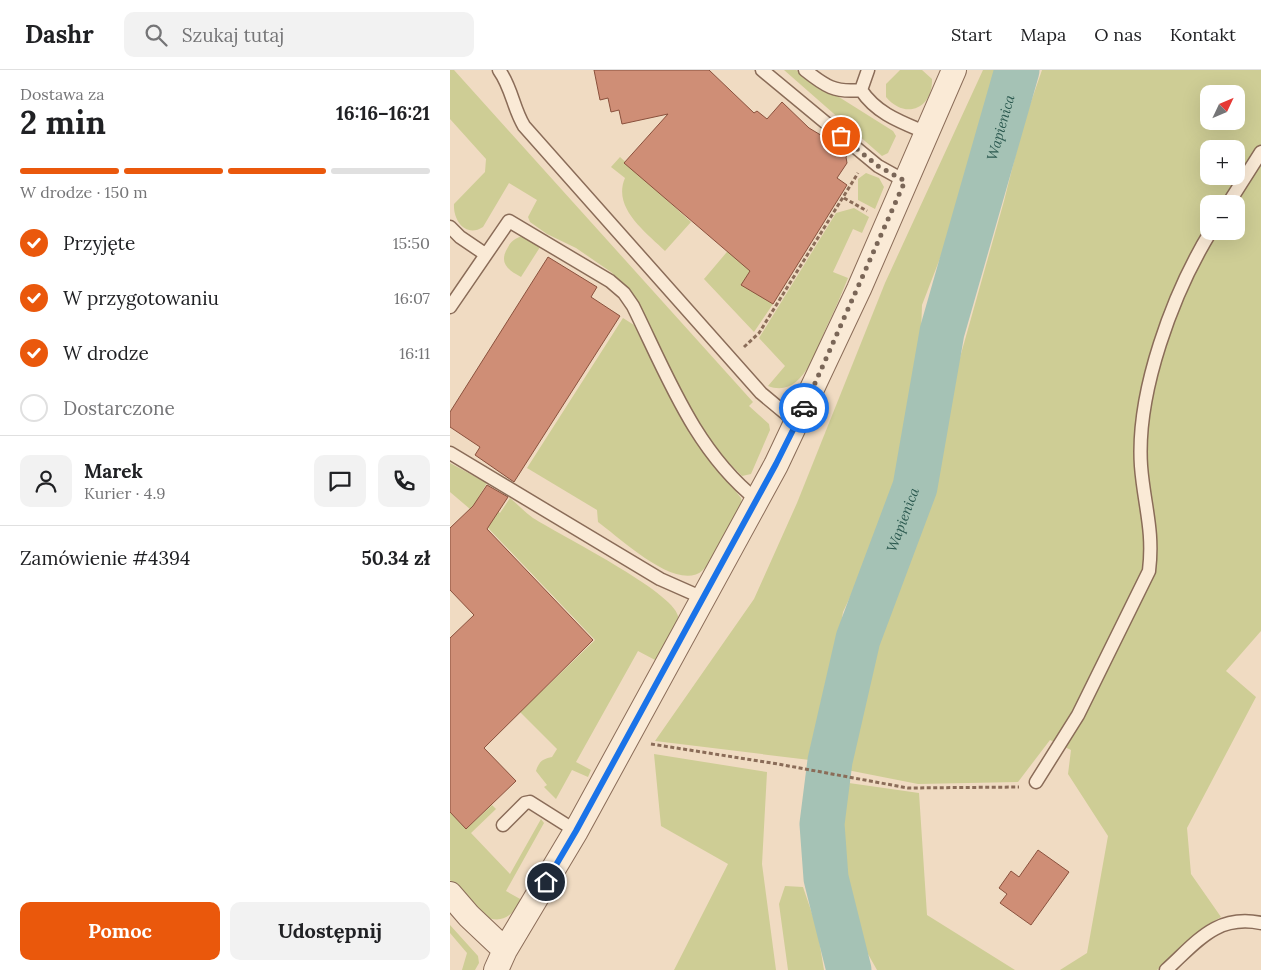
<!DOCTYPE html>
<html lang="pl">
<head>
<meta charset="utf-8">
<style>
	:root { --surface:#fff; --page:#f2f2f2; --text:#202124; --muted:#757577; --line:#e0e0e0; --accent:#ea580c }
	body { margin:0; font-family:Lora,serif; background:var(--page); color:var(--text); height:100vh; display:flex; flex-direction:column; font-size:19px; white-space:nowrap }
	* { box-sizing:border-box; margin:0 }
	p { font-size:16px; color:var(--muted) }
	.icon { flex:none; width:28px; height:28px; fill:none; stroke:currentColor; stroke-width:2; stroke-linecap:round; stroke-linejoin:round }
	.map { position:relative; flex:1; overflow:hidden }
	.panel { display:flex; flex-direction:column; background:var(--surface); width:450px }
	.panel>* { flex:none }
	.needle { width:32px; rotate:46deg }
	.fabs { position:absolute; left:750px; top:15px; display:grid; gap:10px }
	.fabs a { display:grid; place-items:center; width:45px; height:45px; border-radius:10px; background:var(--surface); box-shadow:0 5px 20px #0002; font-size:25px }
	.pin { position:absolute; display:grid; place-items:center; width:42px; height:42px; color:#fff; margin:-21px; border:2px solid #fff; border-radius:50%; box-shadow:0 1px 5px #0007 }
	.courier { position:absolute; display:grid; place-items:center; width:50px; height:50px; margin:-25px; border:4px solid #1a73e8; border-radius:50%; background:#fff; color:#222; box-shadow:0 1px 6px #0007 }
	.summary em { font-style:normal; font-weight:700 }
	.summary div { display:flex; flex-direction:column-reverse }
	.summary { display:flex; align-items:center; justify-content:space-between; height:85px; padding:0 20px }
	h1 { font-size:32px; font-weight:700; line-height:38px }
	.bar { display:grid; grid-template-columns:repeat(4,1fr); gap:8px 5px; align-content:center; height:60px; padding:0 20px }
	.bar i { height:6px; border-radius:4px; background:var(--line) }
	.bar .on { background:var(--accent) }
	.bar p { grid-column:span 4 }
	.line { display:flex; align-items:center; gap:12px; padding:0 20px; border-top:1px solid var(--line) }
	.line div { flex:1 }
	.round { display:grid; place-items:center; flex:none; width:52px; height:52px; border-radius:10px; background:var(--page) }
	ol { padding:0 20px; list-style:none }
	li { display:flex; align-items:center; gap:15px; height:55px }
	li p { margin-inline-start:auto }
	li .icon { padding:5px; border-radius:50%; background:var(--accent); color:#fff; stroke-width:4 }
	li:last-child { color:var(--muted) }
	li i { width:28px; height:28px; border:2px solid var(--line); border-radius:50% }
	.action { display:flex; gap:10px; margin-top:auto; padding:10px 20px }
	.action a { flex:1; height:58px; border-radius:10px; background:var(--accent); color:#fff; font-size:20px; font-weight:700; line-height:58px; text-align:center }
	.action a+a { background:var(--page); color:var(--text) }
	header { display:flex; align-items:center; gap:30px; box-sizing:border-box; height:70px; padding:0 25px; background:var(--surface); border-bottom:1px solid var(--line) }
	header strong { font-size:24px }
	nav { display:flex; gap:28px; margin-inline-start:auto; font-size:18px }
	.search { width:350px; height:45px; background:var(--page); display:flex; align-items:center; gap:12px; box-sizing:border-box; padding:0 18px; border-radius:10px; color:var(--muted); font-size:19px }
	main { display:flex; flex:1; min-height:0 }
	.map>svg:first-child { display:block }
	.green { fill:#cecd95; fill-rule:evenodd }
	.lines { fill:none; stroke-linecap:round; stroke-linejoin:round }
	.river { stroke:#a5c2b5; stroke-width:45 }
	.building { fill:#cf8e76; stroke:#8a513d }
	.lane-casing { stroke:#8a6c58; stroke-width:15 }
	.street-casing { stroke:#8a6c58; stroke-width:26 }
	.path { stroke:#8a6c58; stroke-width:3; stroke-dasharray:4 2.5; stroke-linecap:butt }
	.lane { stroke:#faead6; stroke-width:12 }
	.street { stroke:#faead6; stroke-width:24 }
	.done { stroke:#7a6657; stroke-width:5; stroke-dasharray:0 9 }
	.route { stroke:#1a73e8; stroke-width:6 }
	.labels { text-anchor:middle; stroke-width:4; stroke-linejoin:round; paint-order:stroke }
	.water-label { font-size:14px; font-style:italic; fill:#2c5a50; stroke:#f7e7d2 }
</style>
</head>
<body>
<header>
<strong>Dashr</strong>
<div class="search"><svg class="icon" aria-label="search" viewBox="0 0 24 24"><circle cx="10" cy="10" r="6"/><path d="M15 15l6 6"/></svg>Szukaj tutaj</div>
<nav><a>Start</a><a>Mapa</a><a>O nas</a><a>Kontakt</a></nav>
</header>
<main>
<section class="panel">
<div class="summary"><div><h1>2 min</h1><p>Dostawa za</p></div><em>16:16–16:21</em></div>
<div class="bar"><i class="on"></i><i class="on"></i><i class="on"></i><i></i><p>W drodze · 150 m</p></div>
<ol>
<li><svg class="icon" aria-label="check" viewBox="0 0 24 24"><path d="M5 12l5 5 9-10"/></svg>Przyjęte<p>15:50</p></li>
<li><svg class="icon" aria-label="check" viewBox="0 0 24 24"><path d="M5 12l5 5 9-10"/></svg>W przygotowaniu<p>16:07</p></li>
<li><svg class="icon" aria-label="check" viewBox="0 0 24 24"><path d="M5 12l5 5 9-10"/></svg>W drodze<p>16:11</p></li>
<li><i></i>Dostarczone</li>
</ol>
<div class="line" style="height:90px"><a class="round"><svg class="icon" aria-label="person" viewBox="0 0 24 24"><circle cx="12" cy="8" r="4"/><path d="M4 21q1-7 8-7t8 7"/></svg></a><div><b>Marek</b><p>Kurier · 4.9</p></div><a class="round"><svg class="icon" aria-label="chat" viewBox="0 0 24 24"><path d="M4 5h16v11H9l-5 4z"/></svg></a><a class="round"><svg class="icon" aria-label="phone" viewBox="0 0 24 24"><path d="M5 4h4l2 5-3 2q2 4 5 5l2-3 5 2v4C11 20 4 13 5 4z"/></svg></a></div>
<div class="line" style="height:65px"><div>Zamówienie #4394</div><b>50.34 zł</b></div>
<div class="action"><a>Pomoc</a><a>Udostępnij</a></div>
</section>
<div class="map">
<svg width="811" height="900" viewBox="0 0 811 900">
	<rect width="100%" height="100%" fill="#f0dbc2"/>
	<path class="green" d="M0,0H4L303,332L299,336L319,354L320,360L301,404L292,406L269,383L246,352L179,220L161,202L126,178L97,164L80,152L78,147L87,130L59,113L33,157C16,168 3,151 4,134L35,102L36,89L0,49Z
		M334,0H346L443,61L446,66L438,83L432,86Z
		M450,0H472L482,9C483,39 455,50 436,27V14Z
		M533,0H556L541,56L472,235L469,320L433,457L393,542L368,691L205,671L304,529L347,433L435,213Z
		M592,0H811V561L776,601L806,627L737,758L741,804L771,847L752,858L707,900H610L637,883L658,766L618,704L621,680L600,670L568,712L468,714L387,698L416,601L481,411L509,291L554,131L573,55ZM759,24H786V51H759ZM759,79H786V106H759ZM759,134H786V161H759Z
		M170,87L241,152L215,181C196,162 162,138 175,108L161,97Z
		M416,103L429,108L434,117L425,139L408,130V109Z
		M404,138L419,147L412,163L403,159L383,202L398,208C391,225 384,242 376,258C366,281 352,329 318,316L335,296L309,268L386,143Z
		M72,166L92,174L71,207C58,200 49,193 57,179C61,171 64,169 72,166Z
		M282,176L301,199L292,215L323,234L304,262L254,209Z
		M173,248L184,255L229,345L248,374L291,428L292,434C283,449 264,490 253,500C228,524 169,467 148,452L147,440L77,398Z
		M0,393L37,413L28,428L50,443L60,428C68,435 75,442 83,448C108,464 224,522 228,546C229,557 213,581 207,591L188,581L126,692L141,700L138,707L122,700L106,729L94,717L97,715L86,701C89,691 93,689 102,687L107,679L61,633L54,579L93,620L145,570L20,439L0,422Z
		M204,684L317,702L312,794L326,900H224L278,794L211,756Z
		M385,711L469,723L477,845L565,900H427L401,854L382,786Z
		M42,735L46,739L21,763L60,804L91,749L94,753L56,821L72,830C46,874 19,833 0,810V742L16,759Z
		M335,816L353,817L367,858L374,900H338L329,834Z
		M0,855L28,886L29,893L25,900H12L17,883L0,863Z"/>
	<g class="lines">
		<path class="river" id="s1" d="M399,900L376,808L372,754L380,691L408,569L465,417L492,262L567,0"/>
	</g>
	<path class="building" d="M144,0H259L304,43L307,41L317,49L332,32L359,58L399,82L396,87L397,93L387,108L397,115L323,234L291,215L300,201L174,93L218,44L172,54L169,40L161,42L158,28L150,30Z
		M98,187L147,217L141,227L170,246L64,412L25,385L30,377L0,357V342Z
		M37,415L58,427L37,459L143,570L34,678L66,711L16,759L0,742V568L24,545L0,520V458L23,436Z
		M588,780L619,802L581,855L550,833L557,824L549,818L561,801L569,807Z"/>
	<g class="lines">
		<defs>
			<path id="lane" d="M49,0C62,18 63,38 74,56L311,323L347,353
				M312,0L428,96L455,111
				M355,0C375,16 385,23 411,20C427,44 451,52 477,63
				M411,20L418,0
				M778,134L811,82
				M0,157L10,167L35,184
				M0,237L59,151L160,211L174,223L183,236C217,305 245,381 307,430
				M0,383L210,509L253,528
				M586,712L628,645L699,501C704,460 694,435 691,396C686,322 723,223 761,161
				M53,755L75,733L80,732L126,761
				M716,900C747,872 766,844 811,853"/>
			<path id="street" d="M0,824L19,846L55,880
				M46,900L55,880L126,761L326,395L409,219L504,0"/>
		</defs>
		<use href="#lane" class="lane-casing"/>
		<use href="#street" class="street-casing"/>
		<path class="path" d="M394,128L417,141
			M294,277L309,263L408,103
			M201,674L328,694L458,718L569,717"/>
		<use href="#lane" class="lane"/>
		<use href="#street" class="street"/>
	</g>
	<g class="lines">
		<path class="done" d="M354,338L455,111L428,96L391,66"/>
		<path class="route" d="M96,812L126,761L326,394L354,338"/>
	</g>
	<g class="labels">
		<g class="water-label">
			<text dy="5" stroke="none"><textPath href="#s1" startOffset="870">Wapienica</textPath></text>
			<text dy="5" stroke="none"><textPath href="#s1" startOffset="465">Wapienica</textPath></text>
		</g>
	</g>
</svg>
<div class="fabs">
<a><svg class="needle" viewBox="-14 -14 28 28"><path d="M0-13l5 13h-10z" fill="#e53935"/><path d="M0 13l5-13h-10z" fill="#757577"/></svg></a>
<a>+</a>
<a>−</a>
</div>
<div class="pin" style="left:391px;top:66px;background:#ea580c"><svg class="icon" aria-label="bag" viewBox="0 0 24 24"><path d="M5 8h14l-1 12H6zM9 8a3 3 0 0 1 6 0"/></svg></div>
<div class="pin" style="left:96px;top:812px;background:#1f2937"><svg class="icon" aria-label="home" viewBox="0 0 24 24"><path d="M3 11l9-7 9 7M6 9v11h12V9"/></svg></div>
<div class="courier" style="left:354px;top:338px"><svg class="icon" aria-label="car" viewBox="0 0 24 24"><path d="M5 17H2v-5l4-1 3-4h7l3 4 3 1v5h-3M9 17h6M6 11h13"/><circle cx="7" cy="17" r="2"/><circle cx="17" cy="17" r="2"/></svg></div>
</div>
</main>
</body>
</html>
